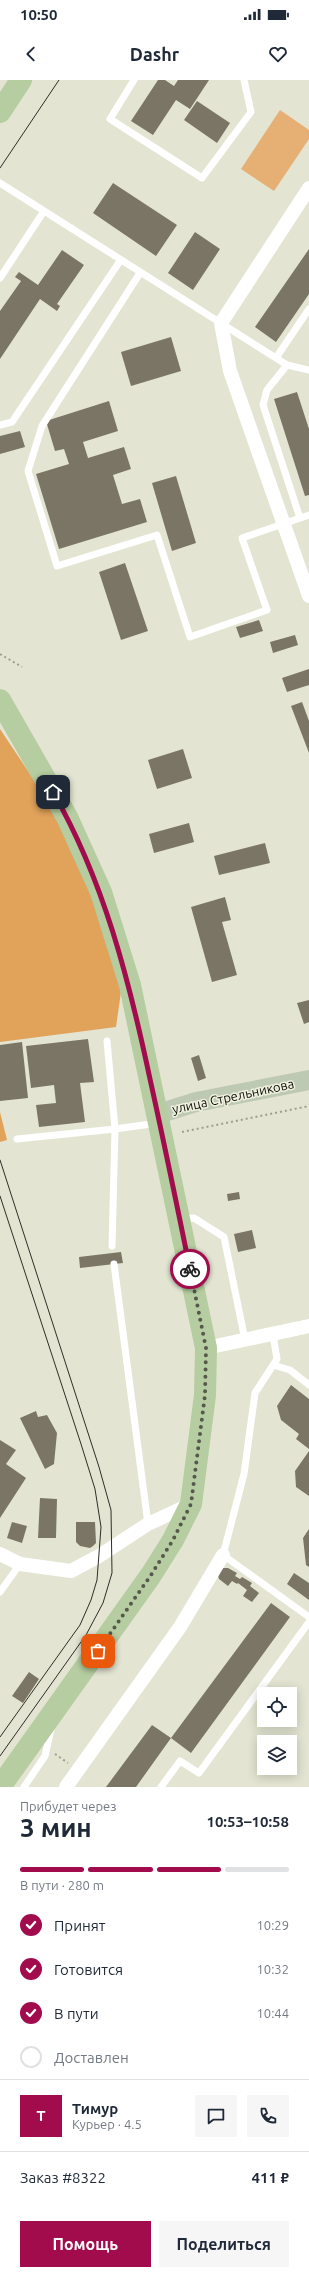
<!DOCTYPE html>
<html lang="ru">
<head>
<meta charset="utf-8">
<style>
	:root { --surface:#fff; --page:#f6f6f7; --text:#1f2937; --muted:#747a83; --line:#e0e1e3; --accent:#a20c4d }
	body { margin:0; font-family:Ubuntu,sans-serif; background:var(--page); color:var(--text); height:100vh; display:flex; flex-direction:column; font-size:15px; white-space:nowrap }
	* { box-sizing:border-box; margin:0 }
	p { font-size:13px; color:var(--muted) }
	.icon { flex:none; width:22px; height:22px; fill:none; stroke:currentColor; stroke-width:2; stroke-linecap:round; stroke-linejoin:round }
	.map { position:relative; height:1707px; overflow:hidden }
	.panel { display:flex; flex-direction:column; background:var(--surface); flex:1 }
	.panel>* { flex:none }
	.fabs { position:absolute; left:257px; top:1607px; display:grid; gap:8px }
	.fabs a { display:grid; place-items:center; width:40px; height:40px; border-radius:0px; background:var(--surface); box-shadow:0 2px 10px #0003; font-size:20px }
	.pin { position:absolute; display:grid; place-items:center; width:34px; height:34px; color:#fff; margin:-17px; border-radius:8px; box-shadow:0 2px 6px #0006 }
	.courier { position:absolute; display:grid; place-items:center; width:40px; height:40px; margin:-20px; border:3px solid #a20c4d; border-radius:50%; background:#fff; color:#222; box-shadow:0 1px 5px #0007 }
	.summary em { font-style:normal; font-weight:600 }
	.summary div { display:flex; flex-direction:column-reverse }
	.summary { display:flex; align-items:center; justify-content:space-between; height:68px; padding:0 20px }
	h1 { font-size:26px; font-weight:600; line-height:30px }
	.bar { display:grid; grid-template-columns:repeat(4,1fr); gap:6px 4px; align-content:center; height:48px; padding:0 20px }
	.bar i { height:5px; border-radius:3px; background:var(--line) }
	.bar .active { background:var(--accent) }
	.bar p { grid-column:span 4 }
	.line { display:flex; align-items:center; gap:10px; padding:0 20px; border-top:1px solid var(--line) }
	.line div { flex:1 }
	.round { display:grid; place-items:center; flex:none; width:42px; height:42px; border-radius:0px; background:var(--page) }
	ol { padding:0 20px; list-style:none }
	li { display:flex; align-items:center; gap:12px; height:44px }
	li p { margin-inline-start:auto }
	li .icon { padding:4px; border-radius:50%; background:var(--accent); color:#fff; stroke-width:4 }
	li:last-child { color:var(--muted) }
	li i { width:22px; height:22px; border:2px solid var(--line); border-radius:50% }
	.primary-button { display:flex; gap:8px; margin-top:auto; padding:8px 20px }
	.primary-button a { flex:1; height:46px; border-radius:0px; background:var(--accent); color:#fff; font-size:16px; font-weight:600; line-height:46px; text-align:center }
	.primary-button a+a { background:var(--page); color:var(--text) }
	.status { display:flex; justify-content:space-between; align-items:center; height:28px; padding:0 20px; background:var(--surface); direction:ltr }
	.status svg { height:11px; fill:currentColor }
	header { display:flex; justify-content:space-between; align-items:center; height:52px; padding:0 20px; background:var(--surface); font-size:18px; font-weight:600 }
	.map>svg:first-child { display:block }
	.green { fill:#e6af74 }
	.forest { fill:#e1a25a }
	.building { fill:#7b7565 }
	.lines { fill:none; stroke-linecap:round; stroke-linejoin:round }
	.path { stroke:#9ea091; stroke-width:2; stroke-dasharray:2 3; stroke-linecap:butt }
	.lane { stroke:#fff; stroke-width:7 }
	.street { stroke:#fff; stroke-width:14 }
	.secondary { stroke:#bec9b4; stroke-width:20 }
	.primary { stroke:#b5cda0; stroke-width:22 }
	.tram { stroke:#2d2e26; stroke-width:1 }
	.done { stroke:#57584d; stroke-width:4; stroke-dasharray:0 7.2 }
	.route { stroke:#a20c4d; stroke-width:5 }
	.labels { text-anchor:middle; stroke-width:3; stroke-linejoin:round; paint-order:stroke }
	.street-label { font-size:13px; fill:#0b0c06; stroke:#f0f2df }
</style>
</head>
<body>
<div class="status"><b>10:50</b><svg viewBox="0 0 49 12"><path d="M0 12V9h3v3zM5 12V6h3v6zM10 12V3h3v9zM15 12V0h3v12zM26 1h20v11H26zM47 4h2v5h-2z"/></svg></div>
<header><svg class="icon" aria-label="back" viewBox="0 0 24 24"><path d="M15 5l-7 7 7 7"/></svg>Dashr<svg class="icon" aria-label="heart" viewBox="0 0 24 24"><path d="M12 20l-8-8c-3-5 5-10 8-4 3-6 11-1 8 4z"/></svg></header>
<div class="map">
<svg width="309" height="1707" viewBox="0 0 309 1707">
	<rect width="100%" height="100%" fill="#e3e5d2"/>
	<path class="green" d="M280,30L309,50V59L274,111L241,89Z"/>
	<path class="forest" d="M0,649L50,724L84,791L122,905L116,947L0,962Z
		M0,1032L7,1060L0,1062Z"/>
	<path class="building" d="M158,0H165L174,6L178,0H209L190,29L176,20L153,55L131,41Z
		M197,21L230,43L217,63L184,40Z
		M113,103L177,145L156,176L93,133Z
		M195,152L220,169L193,210L168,193Z
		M309,169V214L276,262L255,247Z
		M62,170L84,185L57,224L60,226L57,231L40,219L0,279V231L21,201L15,197L19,192L38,205Z
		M171,257L181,291L131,306L121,272Z
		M297,312L309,349V415L305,416L274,319Z
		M109,321L118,351L83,362L88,378L124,367L131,389L113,395L122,424L140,419L147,442L59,469L36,394L69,384L64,369L55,371L46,341Z
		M20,351L25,367L0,374V356Z
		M176,396L196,463L172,471L152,403Z
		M125,483L148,551L121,560L99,492Z
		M259,540L263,551L240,558L236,547Z
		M295,555L298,565L273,573L270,562Z
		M309,589V605L287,612L282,598Z
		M302,622L309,641V673L291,626Z
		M183,669L192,698L157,709L148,680Z
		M189,743L194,762L154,773L149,754Z
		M265,763L270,783L219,795L214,776Z
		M225,817L231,840L222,842L237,895L212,902L191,827Z
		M309,920V942L304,944L297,923Z
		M88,959L94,1002L80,1003L85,1042L39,1047L36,1025L56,1023L54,1005L31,1008L26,966Z
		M22,962L28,1018L0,1021V965Z
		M199,975L206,998L198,1001L191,978Z
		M239,1112L240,1119L228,1121L227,1114Z
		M252,1150L256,1168L238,1172L234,1154Z
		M121,1172L123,1183L80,1188L79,1177Z
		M291,1305L309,1319V1369L296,1359L299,1354L281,1340L277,1326Z
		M36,1331L38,1337L47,1335L57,1353L54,1384L45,1389L20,1338Z
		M0,1360L16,1370L6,1384L26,1398L0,1438Z
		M309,1371V1416L296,1407L295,1391Z
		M40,1418L57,1419L56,1458H38Z
		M12,1442L27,1446L22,1463L7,1458Z
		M76,1442H95L96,1463L93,1466L90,1468L80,1466L76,1462Z
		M309,1449V1487L306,1485L303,1458Z
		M220,1488H228L237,1493L235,1496L240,1499L242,1497L252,1503L250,1506L259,1513L252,1522L243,1516L247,1510L238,1503L237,1504L232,1501L228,1506L219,1499L217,1492Z
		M294,1493L309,1503V1520L287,1504Z
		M271,1523L290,1537L191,1673L171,1658L136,1707H106L152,1645L171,1658Z
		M29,1592L39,1599L23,1623L12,1616Z"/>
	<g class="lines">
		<path class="path" d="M0,574L22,587
			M182,1052L309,1026
			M55,1674L68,1683"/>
		<path class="lane" d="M134,0L110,39L202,98L251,32L244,0
			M0,103L287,285L309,290
			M140,193L42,346L28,391L57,486L157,455L190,557L267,530L242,458L309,435
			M0,198L44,131
			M276,278L309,229
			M287,285L267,310L263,325L300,438
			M0,345L12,342L120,181
			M17,1059L115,1049L107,961
			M181,1139L194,1138L224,1157L245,1260
			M112,1166L115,1049L158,1043
			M114,1184L148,1444
			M273,1255L277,1279L255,1313L244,1394L223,1475L309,1537
			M273,1285L290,1290L309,1305
			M0,1512L20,1484
			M24,1707L45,1676L51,1649
			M161,1707L180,1681L199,1693L309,1542"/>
		<path class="street" d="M309,108L221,243L230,291L309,516
			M206,1268L309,1246
			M0,1474L20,1484L71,1491L99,1476L148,1444L191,1424
			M66,1707L180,1547L223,1475"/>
		<path class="secondary" d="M158,1034L196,1022L309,1000"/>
		<path class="primary" d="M0,32L21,0
			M0,620L67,737L101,812L130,905L206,1268L205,1315L191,1424L173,1460L151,1495L0,1707"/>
		<path class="tram" d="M0,88L59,0
			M0,1080L99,1387L111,1430L112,1493L103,1523L86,1555L0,1676
			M0,1116L81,1364L95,1409L101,1447L97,1500L91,1520L80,1545L0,1657"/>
	</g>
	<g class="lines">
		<path class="done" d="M98,1571L151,1495L173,1460L191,1424L205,1315L206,1268L190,1189"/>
		<path class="route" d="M53,712C104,801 129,900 150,999C164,1062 177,1126 190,1189"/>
	</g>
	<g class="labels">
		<g class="street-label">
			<text transform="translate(233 1016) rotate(-12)" y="5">улица Стрельникова</text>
		</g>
	</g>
</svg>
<div class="fabs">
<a><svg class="icon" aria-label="locate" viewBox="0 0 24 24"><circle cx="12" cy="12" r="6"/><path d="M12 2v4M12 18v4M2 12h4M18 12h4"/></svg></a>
<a><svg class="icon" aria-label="layers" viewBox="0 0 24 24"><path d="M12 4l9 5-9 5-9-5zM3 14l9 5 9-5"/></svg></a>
</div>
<div class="pin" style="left:98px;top:1571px;background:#ea580c"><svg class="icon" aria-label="bag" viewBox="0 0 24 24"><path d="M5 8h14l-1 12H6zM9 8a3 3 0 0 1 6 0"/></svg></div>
<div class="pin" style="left:53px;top:712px;background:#1f2937"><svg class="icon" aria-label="home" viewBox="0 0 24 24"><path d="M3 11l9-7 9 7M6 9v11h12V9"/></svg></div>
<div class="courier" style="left:190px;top:1189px"><svg class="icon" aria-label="bike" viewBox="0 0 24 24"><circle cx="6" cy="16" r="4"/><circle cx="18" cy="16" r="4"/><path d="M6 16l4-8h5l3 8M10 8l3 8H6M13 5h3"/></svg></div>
</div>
<section class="panel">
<div class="summary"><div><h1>3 мин</h1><p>Прибудет через</p></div><em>10:53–10:58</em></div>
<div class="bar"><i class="active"></i><i class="active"></i><i class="active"></i><i></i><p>В пути · 280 m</p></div>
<ol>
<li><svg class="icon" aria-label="check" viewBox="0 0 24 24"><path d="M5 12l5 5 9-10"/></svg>Принят<p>10:29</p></li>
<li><svg class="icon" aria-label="check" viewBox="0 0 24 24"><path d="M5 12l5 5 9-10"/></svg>Готовится<p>10:32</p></li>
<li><svg class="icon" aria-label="check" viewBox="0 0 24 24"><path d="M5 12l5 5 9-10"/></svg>В пути<p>10:44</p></li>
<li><i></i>Доставлен</li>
</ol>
<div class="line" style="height:72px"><b class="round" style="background:var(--accent);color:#fff">Т</b><div><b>Тимур</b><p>Курьер · 4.5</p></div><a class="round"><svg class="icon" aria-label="chat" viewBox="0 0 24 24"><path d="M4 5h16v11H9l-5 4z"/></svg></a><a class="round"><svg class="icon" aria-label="phone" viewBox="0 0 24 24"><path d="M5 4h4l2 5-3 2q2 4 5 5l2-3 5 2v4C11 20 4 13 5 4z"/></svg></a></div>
<div class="line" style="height:52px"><div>Заказ #8322</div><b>411 ₽</b></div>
<div class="primary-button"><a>Помощь</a><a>Поделиться</a></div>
</section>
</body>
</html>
